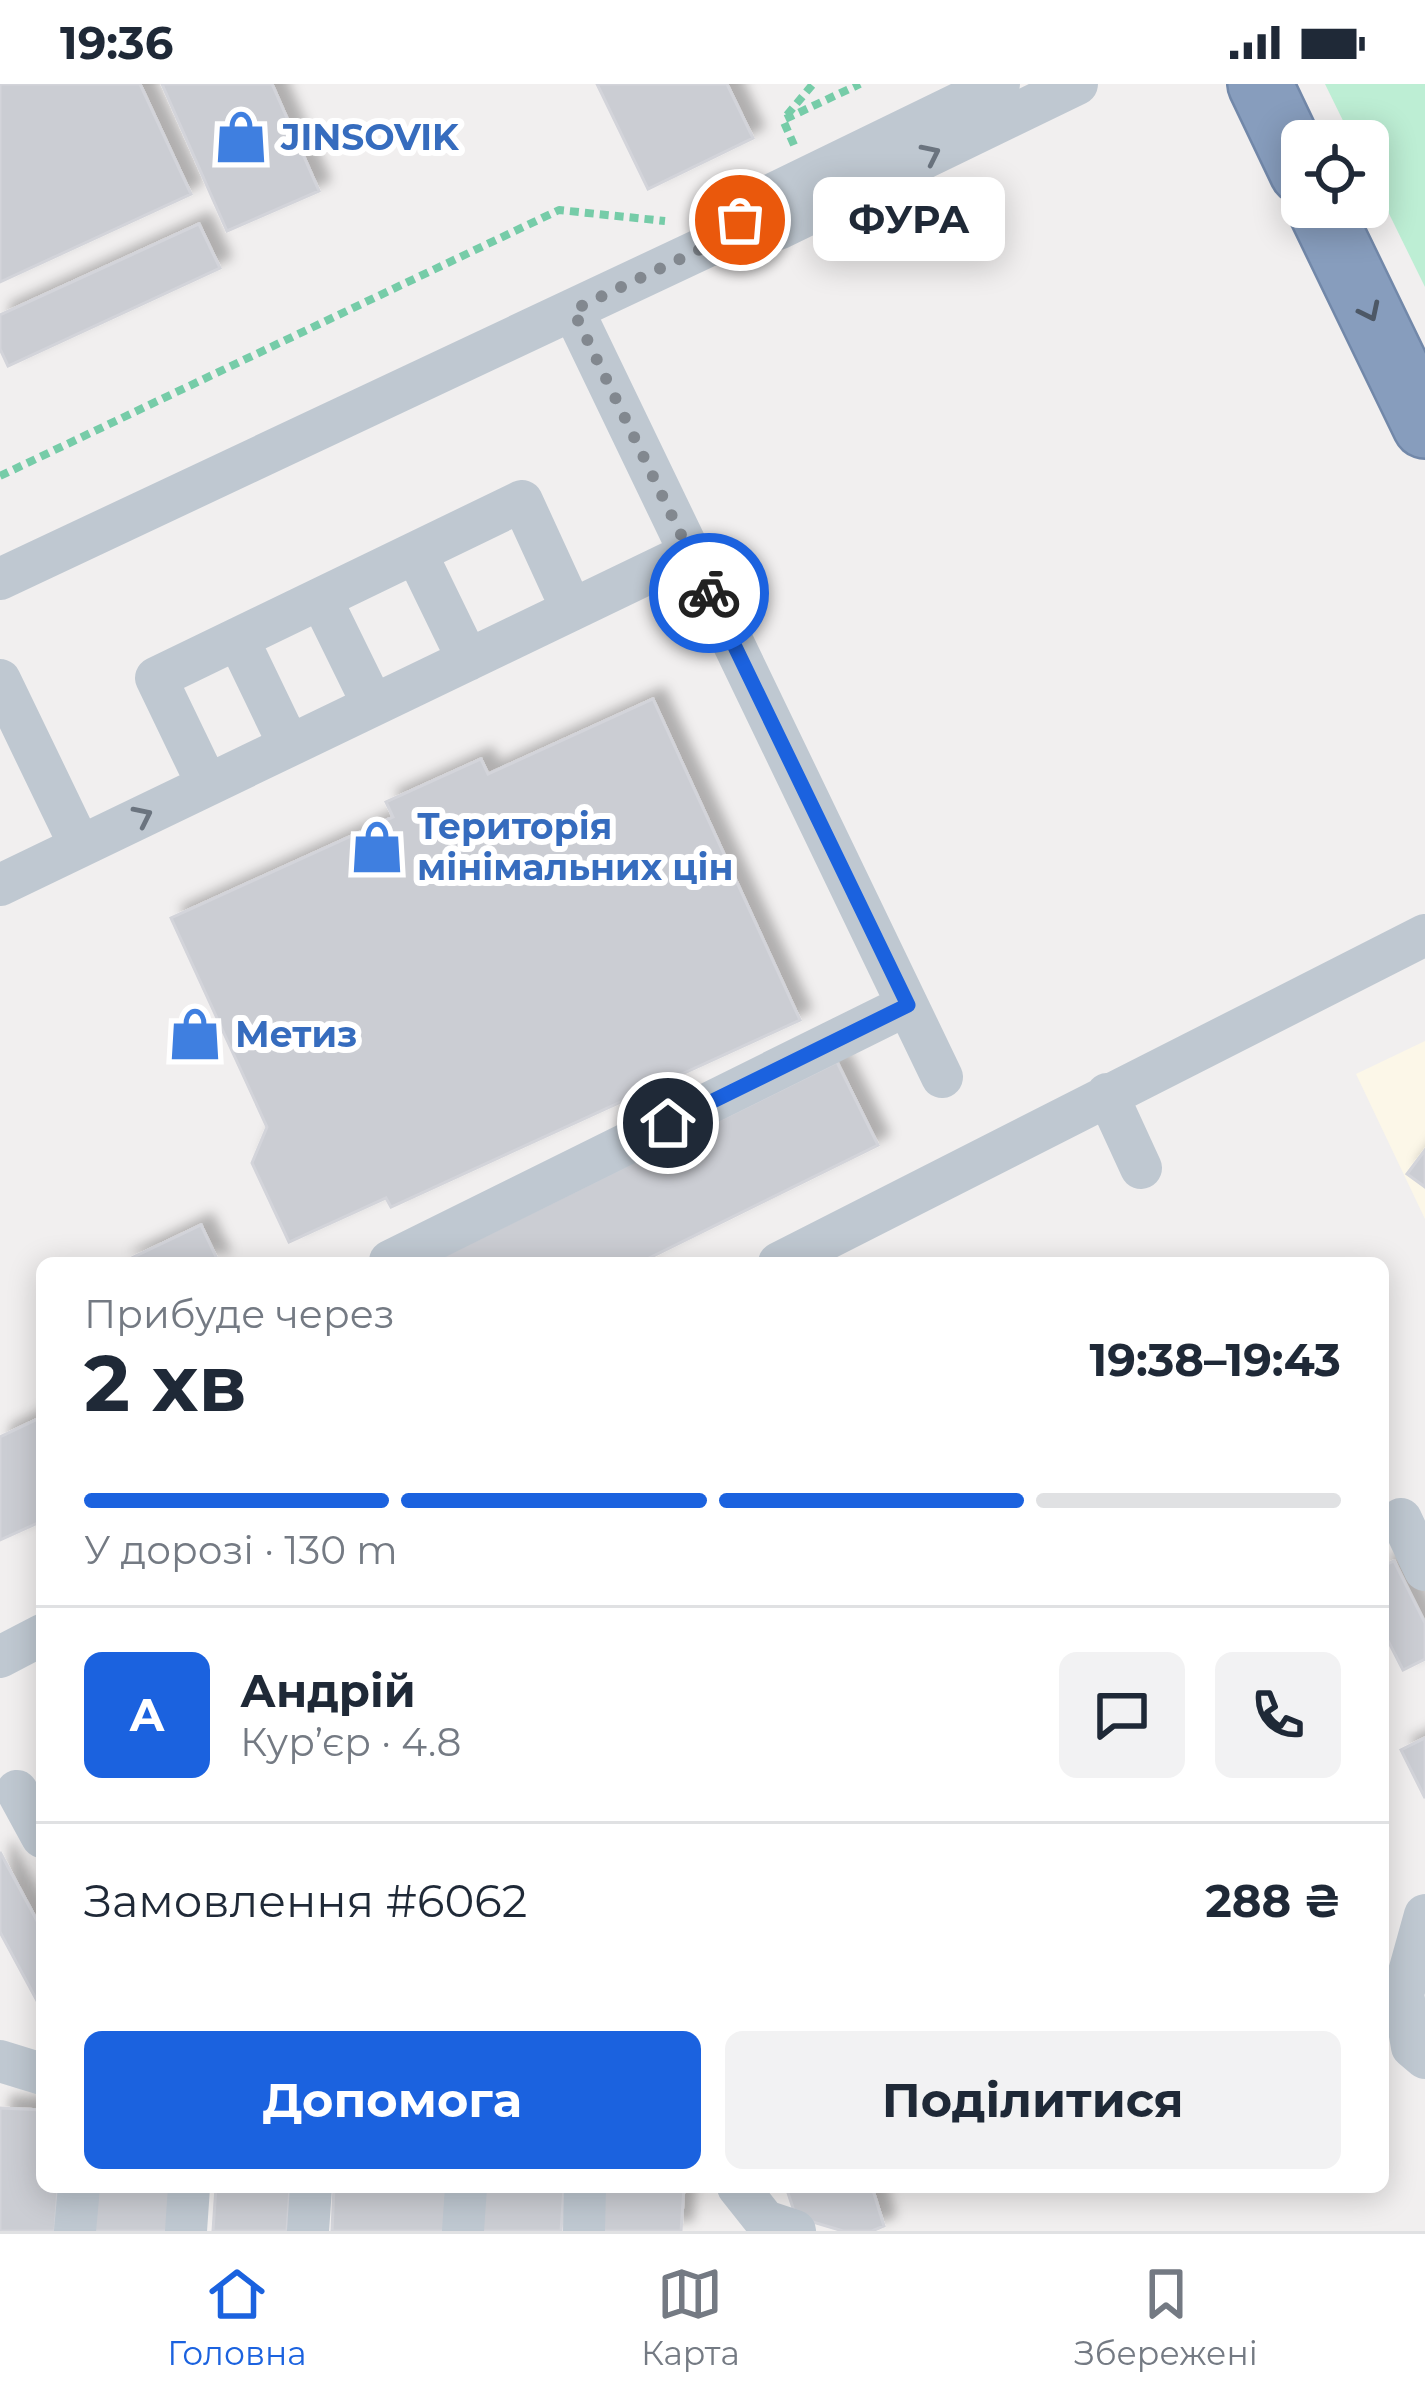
<!DOCTYPE html>
<html lang="uk">
<head>
<meta charset="utf-8">
<style>
	:root { --surface:#fff; --page:#f2f2f3; --text:#1f2937; --muted:#747a83; --line:#e0e1e3; --accent:#1b62df }
	body { margin:0; font-family:Montserrat,sans-serif; background:var(--page); color:var(--text); height:100vh; display:flex; flex-direction:column; font-size:45px; white-space:nowrap }
	* { box-sizing:border-box; margin:0 }
	p { font-size:39px; color:var(--muted) }
	.icon { flex:none; width:66px; height:66px; fill:none; stroke:currentColor; stroke-width:2; stroke-linecap:round; stroke-linejoin:round }
	.map { position:relative; flex:1; overflow:hidden }
	.drawer { position:absolute; left:36px; top:1173px; width:1353px; height:936px; display:flex; flex-direction:column; background:var(--surface); border-radius:18px; box-shadow:0 6px 30px #0003 }
	.drawer>* { flex:none }
	.fabs { position:absolute; left:1281px; top:36px; display:grid; gap:24px }
	.fabs a { display:grid; place-items:center; width:108px; height:108px; border-radius:18px; background:var(--surface); box-shadow:0 6px 30px #0003; font-size:60px }
	.pin { position:absolute; display:grid; place-items:center; width:102px; height:102px; color:#fff; margin:-51px; border:6px solid #fff; border-radius:50%; box-shadow:0 3px 12px #0007 }
	.courier { position:absolute; display:grid; place-items:center; width:120px; height:120px; margin:-60px; border:9px solid #1b62df; border-radius:50%; background:#fff; color:#222; box-shadow:0 3px 15px #0007 }
	.bubble { position:absolute; height:84px; border-radius:18px; background:var(--surface); box-shadow:0 6px 30px #0003; font-size:39px; font-weight:700; line-height:84px; text-align:center }
	.summary em { font-style:normal; font-weight:700 }
	.summary div { display:flex; flex-direction:column-reverse }
	.summary { display:flex; align-items:center; justify-content:space-between; height:204px; padding:0 48px }
	h1 { font-size:78px; font-weight:700; line-height:90px }
	.bar { display:grid; grid-template-columns:repeat(4,1fr); gap:18px 12px; align-content:center; height:144px; padding:0 48px }
	.bar i { height:15px; border-radius:9px; background:var(--line) }
	.bar .current { background:var(--accent) }
	.bar p { grid-column:span 4 }
	.line { display:flex; align-items:center; gap:30px; padding:0 48px; border-top:3px solid var(--line) }
	.line div { flex:1 }
	.round { display:grid; place-items:center; flex:none; width:126px; height:126px; border-radius:18px; background:var(--page) }
	.primary-button { display:flex; gap:24px; margin-top:auto; padding:24px 48px }
	.primary-button a { flex:1; height:138px; border-radius:18px; background:var(--accent); color:#fff; font-size:48px; font-weight:700; line-height:138px; text-align:center }
	.primary-button a+a { background:var(--page); color:var(--text) }
	.status { display:flex; justify-content:space-between; align-items:center; height:84px; padding:0 60px; background:var(--surface); direction:ltr }
	.status svg { height:33px; fill:currentColor }
	.tab-bar { display:flex; justify-content:space-around; align-items:center; height:168px; border-top:3px solid var(--line); background:var(--surface); font-size:33px; color:var(--muted) }
	.tab-bar a { display:grid; justify-items:center; gap:6px }
	.tab-bar .current { color:var(--accent) }
	.map>svg:first-child { display:block }
	.commercial { fill:#fcf7e8 }
	.green { fill:#bdeed4 }
	.building { fill:#cbcdd3; stroke:#d3d4da; stroke-width:3; filter:url(#shadow) }
	.lines { fill:none; stroke-linecap:round; stroke-linejoin:round }
	.highway-casing { stroke:#7288a9; stroke-width:68 }
	.path { stroke:#76cca8; stroke-width:8; stroke-dasharray:9 6; stroke-linecap:butt }
	.minor { stroke:#bfc8d1; stroke-width:42 }
	.highway { stroke:#879dbd; stroke-width:63 }
	.oneway { stroke:#6b747f }
	.oneway2 { stroke:#4d5866 }
	.done { stroke:#82888f; stroke-width:12; stroke-dasharray:0 21.6 }
	.route { stroke:#1b62df; stroke-width:15 }
	.labels { text-anchor:middle; stroke-width:12; stroke-linejoin:round; paint-order:stroke }
	.shop-label { font-size:36px; font-weight:bold; fill:#366cbe; stroke:#fff; text-anchor:start }
</style>
</head>
<body>
<div class="status"><b>19:36</b><svg viewBox="0 0 49 12"><path d="M0 12V9h3v3zM5 12V6h3v6zM10 12V3h3v9zM15 12V0h3v12zM26 1h20v11H26zM47 4h2v5h-2z"/></svg></div>
<div class="map">
<svg width="1425" height="2147" viewBox="0 0 1425 2147">
	<defs>
		<filter id="shadow"><feDropShadow dx="11" dy="-11" stdDeviation="6" flood-color="#0004"/></filter>
	</defs>
	<rect width="100%" height="100%" fill="#f1efef"/>
	<path class="commercial" d="M1425,957V1135L1356,990Z"/>
	<path class="green" d="M1325,0H1425V203L1368,87V57H1353Z"/>
	<path class="building" d="M0,0H140L191,110L0,198Z
		M162,0H272L319,107L227,147Z
		M597,0H727L753,54L648,105Z
		M597,0H727L753,54L648,105Z
		M199,140L220,184L8,282L0,265V231Z
		M653,615L800,936L391,1123L386,1114L289,1158L252,1079L267,1043L171,834L393,733L386,718L481,675L488,690Z
		M837,978L878,1061L639,1179H429Z
		M1425,1066V1103L1407,1090Z
		M201,1141L219,1179H121Z
		M42,1333V1437L0,1456V1353Z
		M1394,1477L1425,1539V1575L1403,1586L1383,1547V1482Z
		M1425,1654V1714L1401,1666Z
		M0,1768L42,1846V1926L0,1848Z
		M0,2024L42,2026V2103H58L55,2147H0Z
		M98,2103H173L169,2147H94Z
		M216,2103H290L287,2147H213Z
		M334,2103H448L446,2147H332Z
		M482,2103H564L561,2147H478Z
		M603,2103H684L681,2147H600Z
		M786,2103H852L854,2107L872,2103L884,2142L872,2147H843L796,2133Z"/>
	<g class="lines">
		<defs>
			<path id="highway" d="M1260,0L1302,88
				M1319,123L1425,342"/>
		</defs>
		<use href="#highway" class="highway-casing"/>
		<path class="path" d="M787,31L813,0
			M794,61L783,36L860,0
			M0,392L559,126L665,137"/>
		<path class="minor" d="M718,154L773,110L999,0
			M573,226L942,993
			M416,469L468,576
			M0,495L708,162L778,145L1077,0
			M321,515L373,621
			M238,555L289,661
			M0,596L80,762
			M207,700L156,594L522,417L572,526
			M0,801L690,469
			M1107,1010L1141,1084
			M390,1177L907,921
			M779,1179L1425,851
			M1401,1435L1425,1486
			M0,1573L42,1551
			M17,1707L42,1753
			M1425,1831L1403,1910L1412,1963L1425,1974
			M0,1977L42,1990
			M738,2103L765,2137L795,2147
			M75,2147L79,2103
			M186,2147L189,2103
			M308,2147L311,2103
			M463,2147L466,2103
			M584,2147L585,2103"/>
		<use href="#highway" class="highway"/>
	</g>
	<defs><path id="oneway-chevron" d="M-2-3.5L2.5 0L-2 3.5" fill="none" stroke-width="1.6" stroke-linecap="round" stroke-linejoin="round" transform="scale(3)"/></defs>
	<g class="oneway">
		<use href="#oneway-chevron" transform="translate(931 70) rotate(-26)"/>
		<use href="#oneway-chevron" transform="translate(143 732) rotate(-26)"/>
	</g>
	<use class="oneway2" href="#oneway-chevron" transform="translate(1370 228) rotate(64)"/>
	<g class="lines">
		<path class="done" d="M709,509L573,226L707,162L740,136"/>
		<path class="route" d="M668,1039L908,921L709,509"/>
	</g>
	<defs>
		<symbol id="shop-bare" viewBox="-9 -9 18 18"><path d="M-5-2.5h2.3a2.7 3.5 0 0 1 5.4 0H5L5.5 6h-11ZM-1.5-2.5h3a1.5 2.3 0 0 0-3 0Z" fill="#3f7fe0" stroke="#fff" stroke-width="2.5" paint-order="stroke"/></symbol>
	</defs>
	<g fill-rule="evenodd">
		<use href="#shop-bare" x="203" y="15" width="76" height="76"/>
		<use href="#shop-bare" x="339" y="725" width="76" height="76"/>
		<use href="#shop-bare" x="157" y="912" width="76" height="76"/>
	</g>
	<g class="labels">
		<g class="shop-label">
			<text x="281" y="66">JINSOVIK</text>
			<text x="417" y="755">Територія<tspan x="417" dy="41">мінімальних цін</tspan></text>
			<text x="235" y="963">Метиз</text>
		</g>
	</g>
</svg>
<div class="fabs">
<a><svg class="icon" aria-label="locate" viewBox="0 0 24 24"><circle cx="12" cy="12" r="6"/><path d="M12 2v4M12 18v4M2 12h4M18 12h4"/></svg></a>
</div>
<div class="pin" style="left:740px;top:136px;background:#ea580c"><svg class="icon" aria-label="bag" viewBox="0 0 24 24"><path d="M5 8h14l-1 12H6zM9 8a3 3 0 0 1 6 0"/></svg></div>
<div class="pin" style="left:668px;top:1039px;background:#1f2937"><svg class="icon" aria-label="home" viewBox="0 0 24 24"><path d="M3 11l9-7 9 7M6 9v11h12V9"/></svg></div>
<div class="courier" style="left:709px;top:509px"><svg class="icon" aria-label="bike" viewBox="0 0 24 24"><circle cx="6" cy="16" r="4"/><circle cx="18" cy="16" r="4"/><path d="M6 16l4-8h5l3 8M10 8l3 8H6M13 5h3"/></svg></div>
<div class="bubble" style="left:813px;top:93px;width:192px">ФУРА</div>
<section class="drawer">
<div class="summary"><div><h1>2 хв</h1><p>Прибуде через</p></div><em>19:38–19:43</em></div>
<div class="bar"><i class="current"></i><i class="current"></i><i class="current"></i><i></i><p>У дорозі · 130 m</p></div>
<div class="line" style="height:216px"><b class="round" style="background:var(--accent);color:#fff">А</b><div><b>Андрій</b><p>Кур’єр · 4.8</p></div><a class="round"><svg class="icon" aria-label="chat" viewBox="0 0 24 24"><path d="M4 5h16v11H9l-5 4z"/></svg></a><a class="round"><svg class="icon" aria-label="phone" viewBox="0 0 24 24"><path d="M5 4h4l2 5-3 2q2 4 5 5l2-3 5 2v4C11 20 4 13 5 4z"/></svg></a></div>
<div class="line" style="height:156px"><div>Замовлення #6062</div><b>288 ₴</b></div>
<div class="primary-button"><a>Допомога</a><a>Поділитися</a></div>
</section>
</div>
<nav class="tab-bar">
<a class="current"><svg class="icon" aria-label="home" viewBox="0 0 24 24"><path d="M3 11l9-7 9 7M6 9v11h12V9"/></svg>Головна</a>
<a><svg class="icon" aria-label="map" viewBox="0 0 24 24"><path d="M3 6l6-2 6 2 6-2v14l-6 2-6-2-6 2zM9 4v14M15 6v14"/></svg>Карта</a>
<a><svg class="icon" aria-label="saved" viewBox="0 0 24 24"><path d="M7 4h10v16l-5-4-5 4z"/></svg>Збережені</a>
</nav>
</body>
</html>
